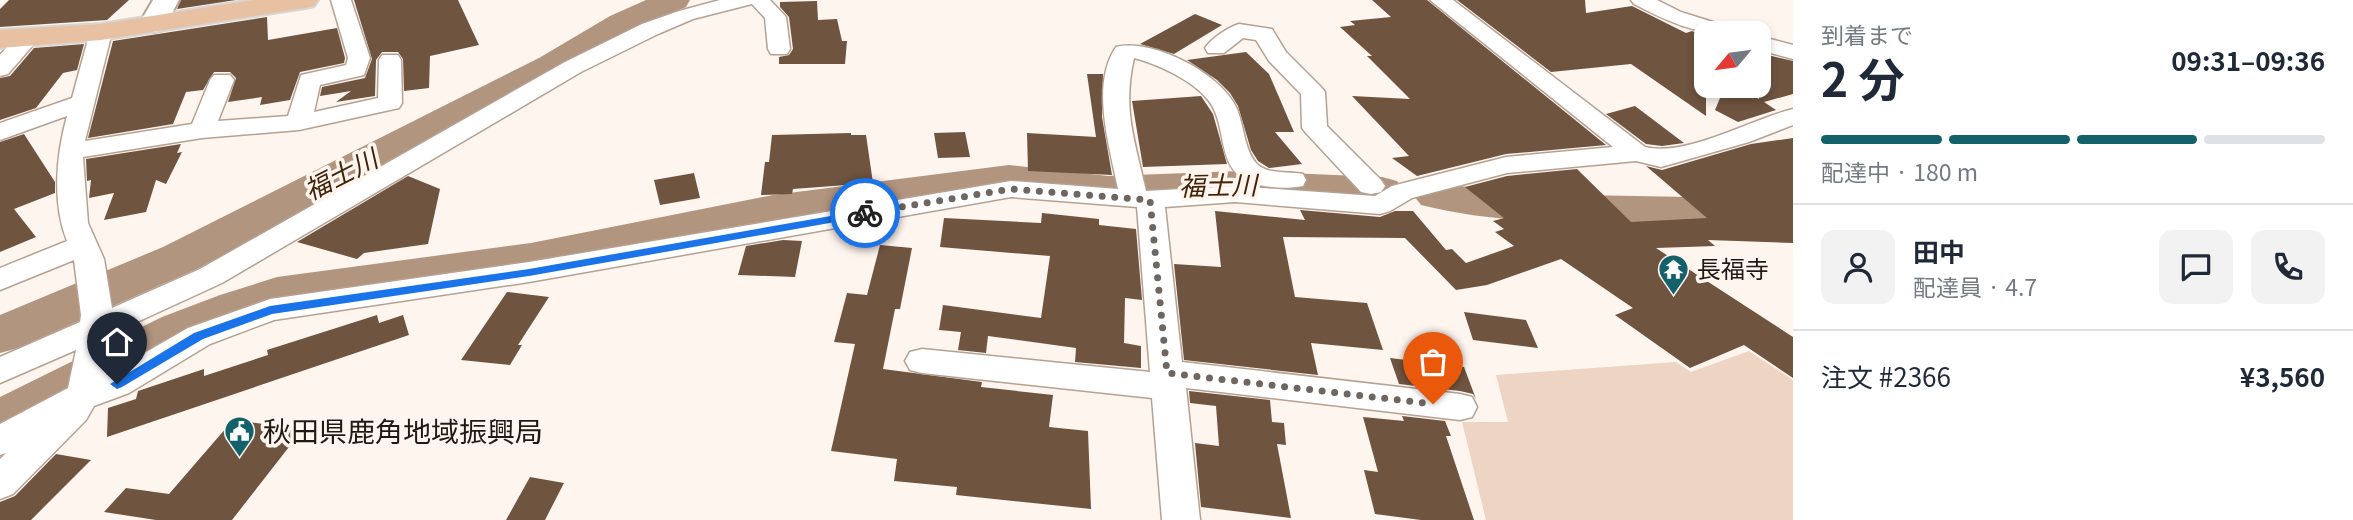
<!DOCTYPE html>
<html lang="ja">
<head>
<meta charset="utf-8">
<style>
	:root { --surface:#fff; --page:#f2f2f3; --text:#1f2937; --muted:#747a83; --line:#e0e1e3; --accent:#13616b }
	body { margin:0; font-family:Georgia,"Noto Sans JP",serif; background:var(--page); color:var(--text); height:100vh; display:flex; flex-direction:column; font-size:26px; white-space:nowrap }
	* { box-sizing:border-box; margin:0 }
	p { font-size:23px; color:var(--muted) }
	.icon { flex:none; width:38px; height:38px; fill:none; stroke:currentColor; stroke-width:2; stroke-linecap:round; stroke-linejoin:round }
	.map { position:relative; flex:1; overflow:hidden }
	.drawer { display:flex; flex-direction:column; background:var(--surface); width:560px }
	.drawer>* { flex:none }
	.needle { width:46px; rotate:241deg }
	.buttons { position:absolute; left:1694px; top:21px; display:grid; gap:14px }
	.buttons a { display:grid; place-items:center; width:77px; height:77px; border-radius:14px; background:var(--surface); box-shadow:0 4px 10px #0003; font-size:35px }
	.pin { position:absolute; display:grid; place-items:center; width:60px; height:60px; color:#fff; margin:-72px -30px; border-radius:50% 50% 50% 0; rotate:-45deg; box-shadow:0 0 7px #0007 }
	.pin .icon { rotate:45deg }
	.courier { position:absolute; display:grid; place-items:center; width:70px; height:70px; margin:-35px; border:5px solid #1a73e8; border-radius:50%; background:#fff; color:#222; box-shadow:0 2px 9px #0007 }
	.summary em { font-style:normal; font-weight:700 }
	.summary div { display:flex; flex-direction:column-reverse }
	.summary { display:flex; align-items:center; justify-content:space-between; height:119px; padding:0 28px }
	h1 { font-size:46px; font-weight:700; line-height:52px }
	.bar { display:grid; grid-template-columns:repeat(4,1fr); gap:10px 7px; align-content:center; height:84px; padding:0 28px }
	.bar i { height:9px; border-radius:5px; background:var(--line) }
	.bar .active { background:var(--accent) }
	.bar p { grid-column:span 4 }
	.line { display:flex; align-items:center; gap:18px; padding:0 28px; border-top:2px solid var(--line) }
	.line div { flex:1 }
	.round { display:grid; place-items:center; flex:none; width:74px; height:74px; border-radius:14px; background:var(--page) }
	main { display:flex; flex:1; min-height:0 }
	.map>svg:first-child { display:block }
	.green { fill:#eed4c2 }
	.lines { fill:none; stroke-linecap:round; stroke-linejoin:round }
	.river { fill:#b2957f; fill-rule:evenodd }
	.building { fill:#6f5440 }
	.street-casing { stroke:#b5a192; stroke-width:3 }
	.secondary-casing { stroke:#b5a192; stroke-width:4 }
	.primary-casing { stroke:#d7d6d5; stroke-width:4 }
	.street { fill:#fff; fill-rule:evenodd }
	.secondary { fill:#fff; fill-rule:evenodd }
	.primary { fill:#e8c1a3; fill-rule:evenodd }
	.route { fill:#1a73e8 }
	.done { stroke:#6e6660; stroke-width:7; stroke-dasharray:0 12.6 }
	.labels { text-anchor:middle; stroke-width:7; stroke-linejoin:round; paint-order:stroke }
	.poi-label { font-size:24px; fill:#211913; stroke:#fef5ef; text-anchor:start }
	.water-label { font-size:26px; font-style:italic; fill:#422307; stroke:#fef5ef }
	.near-poi-label { font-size:28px; fill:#211913; stroke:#fef5ef; text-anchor:start }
</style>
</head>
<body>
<main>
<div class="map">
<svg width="1793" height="520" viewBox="0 0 1793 520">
	<rect width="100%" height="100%" fill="#fef5ef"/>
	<path class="green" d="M1749,351L1793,380V520H1486L1462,422H1508L1496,375L1676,362L1691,372Z"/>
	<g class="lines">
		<path class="river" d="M646,0H690L686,7L634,30L565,74L197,269L18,348L0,353V315L163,247L539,58L610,16Z
			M1009,165L1108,176L1240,171L1382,177L1397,181L1404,190L1397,199L1382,203L1240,197L1108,202L1009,191L773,223L531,273L281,310L179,352L51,421L0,443V397L162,317L220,295L277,277L531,243L773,195Z
			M1436,183L1525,194L1691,197L1793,204V232C1754,229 1715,225 1676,224C1590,222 1504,226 1421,205L1414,196L1421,187Z"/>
	</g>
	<path class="building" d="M9,0H129L107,20L0,27V9Z
		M181,0H236L177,9Z
		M354,0H458L479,45L430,56L429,88L404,91L403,59L398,52H382L376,60L375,96L336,102L351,91L320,96L322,87L365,78L372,59Z
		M1372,0H1427L1606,145L1506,154L1417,176L1392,158L1409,156L1352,96L1410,99L1367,56H1372L1340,27L1355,25L1350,21L1391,17Z
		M1457,0H1585L1586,13L1632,6L1686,33L1692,31L1706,37V116L1631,64L1551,72Z
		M817,1L818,20L837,19L842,41H847L845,64H779V57L789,55L793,49L789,17L780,7V2Z
		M1195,14L1222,25L1174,54L1140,44Z
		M267,17L268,40L337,28L345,58L344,63L300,72L290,100L260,105L262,97L228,102L236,78L230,72H214L203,90L186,92L173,124L88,138L113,41Z
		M84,44L77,70L63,73L36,108L0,120V78L10,76L34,48Z
		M1246,52L1269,74L1294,132H1275L1302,164L1269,168L1258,161L1251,150L1238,106L1230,93L1217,80L1187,60Z
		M1759,53L1793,61V94L1764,102L1776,110L1738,122L1715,110L1725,86H1737L1759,99Z
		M1087,74H1103L1102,117L1112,175L1028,171L1027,133L1096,137Z
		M1201,96L1213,114L1227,164L1143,167L1132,101Z
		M1635,106L1684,143L1662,146L1646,144L1606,114Z
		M965,132L970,157L938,158L934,133Z
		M851,133V135H866L873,183L793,189L792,194L761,195L765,162H769L772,135Z
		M24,134L55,182V193L14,209L36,237L0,252V142Z
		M1793,138V243L1708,240L1715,246L1656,248L1793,337V378L1744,345L1690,368L1615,315L1633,308L1561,259L1487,285L1456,290L1405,238L1283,237L1295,297L1367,303L1383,350L1311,343L1318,375L1184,360L1174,264L1221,267L1215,211L1305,220L1300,210L1380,217L1395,211H1413L1446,250L1452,249L1466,263L1514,246L1495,232L1504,229L1493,221L1504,218L1465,187L1507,176L1577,169L1631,222L1707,218L1646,166L1662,170L1751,144Z
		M181,144L177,153L182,152L166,184L156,180L146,212L104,220L114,193L89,198L91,180L87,181L86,159Z
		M694,173L700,198L660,205L654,180Z
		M408,176L440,189L428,244L364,253L357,259L297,242Z
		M1042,213L1099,219V225L1136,229L1142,300L1125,298L1124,343L1141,346V368L1075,362L1076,348L988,336L986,353L958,350L961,332L939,330L943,305L1041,318L1050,256L940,247L944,218L1041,223Z
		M783,240L802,241L795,277L738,275L746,246Z
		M880,245L912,248L900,309H895L883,369L982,382L981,387L1053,395L1049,427L1088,431L1091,509L956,495L957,487L894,481L897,459L831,451L855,344L834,342L847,293L867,295Z
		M507,292L549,297L518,345H522L510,365L461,360Z
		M1464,312L1526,320L1538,348L1473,340Z
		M377,315L379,323L403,315L409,335L107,437L108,408L136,399L138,391L204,369V376L268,355L267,350Z
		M1390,358L1464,367L1476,399L1473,394L1460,391L1399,384Z
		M1189,391L1270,400L1272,422L1284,423L1286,445L1277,444L1291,518L1201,507L1195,443L1219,446L1216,406L1190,403Z
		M1402,416L1445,421L1451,436H1446L1474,520H1421L1375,514L1364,470L1378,472L1363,417L1404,421Z
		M233,420L303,429L232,520H156L104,512L126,488L169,494Z
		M56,454L91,460L31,520H0V502L15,496Z
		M530,477L564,483L545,520H506Z"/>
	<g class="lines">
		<defs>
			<path id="street" d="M331,0H351L370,58L364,75L320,85L314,112L378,98L379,60L382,55H398L401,60L402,103L399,108L299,130L202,138L83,157L88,223L104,259L112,308L200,269L565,62L642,24L679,11L720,0H770L786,17L790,49L787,54H771L768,49L765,18L752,4L693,19L658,34L581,72L222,283L111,334L106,375L188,328L270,299L529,262L1011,181L1118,189C1110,148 1090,85 1116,47C1152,38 1220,73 1236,107C1244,124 1244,149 1256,163C1267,175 1288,171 1303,174L1306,180L1303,186C1288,189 1274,188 1259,185C1213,174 1230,130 1209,101C1194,81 1158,64 1134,58C1122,110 1135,141 1146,191L1235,186L1375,196L1392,186L1506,157L1613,147L1430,0H1453L1645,147C1687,157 1751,119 1793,109V125L1749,142L1661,167L1636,161L1507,173L1412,198L1390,211L1380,214L1235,202L1165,207L1182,362L1460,394L1472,397L1477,407L1472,417L1460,420L1186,388L1200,520H1162L1152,398L922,373L910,370L905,361L910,352L922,349L1150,372L1137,207L1011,197L529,282L274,320L210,344L129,393L94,406L86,420L13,494L0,499V459L6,453L0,455V424L68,388L76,350L0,383V357L80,322L81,315L74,260L0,290V268L67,241C52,203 56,156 67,116L0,140V123L72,98L90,32L93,27H109L112,32L85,141L192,124L210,80L214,75H230L234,80L218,121L288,116L301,75L346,65L348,58Z
				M1631,0H1657L1681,12L1732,28L1735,33C1696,35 1669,22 1634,4Z
				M1239,24L1272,29L1286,52L1321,87L1325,92L1327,126L1381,180L1385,186L1381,192L1371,194L1361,192L1306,133L1302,128L1301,94L1269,61L1256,40L1243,38L1224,53H1208L1205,48C1212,38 1227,28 1239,24Z
				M29,30L37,32L40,37L8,74L0,76V55L21,32Z
				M1759,36L1793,45V59L1759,50Z"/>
			<path id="secondary" d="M153,0H179L163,30L153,32L143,30L139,24Z"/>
			<path id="primary" d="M253,0H318L314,6L305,8L101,40L0,48V30L101,24Z"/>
		</defs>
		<use href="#street" class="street-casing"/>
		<use href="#secondary" class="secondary-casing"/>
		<use href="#primary" class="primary-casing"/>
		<use href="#street" class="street"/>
		<use href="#secondary" class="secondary"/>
		<use href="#primary" class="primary"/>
	</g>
	<path class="route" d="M865,210L869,211V216L529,276L272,314L203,339L122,387L117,389L110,384L194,333L270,306L529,269Z"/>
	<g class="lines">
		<path class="done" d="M865,213L1011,189L1150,200L1167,373L1433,404"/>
	</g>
	<defs>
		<symbol id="temple-pin" viewBox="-11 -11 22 30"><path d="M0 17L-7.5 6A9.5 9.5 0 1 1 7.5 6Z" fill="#13616b" stroke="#fef5ef"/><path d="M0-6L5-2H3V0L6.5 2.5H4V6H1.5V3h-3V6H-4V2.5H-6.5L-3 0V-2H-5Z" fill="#fff"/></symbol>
		<symbol id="civic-pin" viewBox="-11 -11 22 30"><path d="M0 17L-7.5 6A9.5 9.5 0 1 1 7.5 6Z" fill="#13616b" stroke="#fef5ef"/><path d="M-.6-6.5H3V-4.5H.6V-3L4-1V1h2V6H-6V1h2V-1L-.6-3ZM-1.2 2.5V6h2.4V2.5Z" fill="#fff"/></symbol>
	</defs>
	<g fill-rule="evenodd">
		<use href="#temple-pin" x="1656" y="252" width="35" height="47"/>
		<use href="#civic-pin" x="222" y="414" width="35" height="47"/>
	</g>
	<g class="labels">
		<g class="poi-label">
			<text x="1697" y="278">長福寺</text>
		</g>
		<g class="water-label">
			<text transform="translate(341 175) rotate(-27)" y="9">福士川</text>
			<text transform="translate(1218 186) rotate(-1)" y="9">福士川</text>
		</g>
		<g class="near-poi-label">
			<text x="263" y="442">秋田県鹿角地域振興局</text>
		</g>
	</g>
</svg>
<div class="buttons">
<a><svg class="needle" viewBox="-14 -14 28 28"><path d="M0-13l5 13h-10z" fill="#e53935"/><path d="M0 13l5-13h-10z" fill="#747a83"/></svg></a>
</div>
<div class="pin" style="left:1433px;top:404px;background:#ea580c"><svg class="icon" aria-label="bag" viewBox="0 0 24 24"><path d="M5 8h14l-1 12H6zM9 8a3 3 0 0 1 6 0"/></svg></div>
<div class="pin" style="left:117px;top:384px;background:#1f2937"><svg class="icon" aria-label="home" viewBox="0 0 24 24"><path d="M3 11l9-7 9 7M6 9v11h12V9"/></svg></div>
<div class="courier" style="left:865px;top:213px"><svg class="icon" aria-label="bike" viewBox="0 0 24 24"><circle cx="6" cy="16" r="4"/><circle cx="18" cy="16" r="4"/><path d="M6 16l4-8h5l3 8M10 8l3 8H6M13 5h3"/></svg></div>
</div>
<section class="drawer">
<div class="summary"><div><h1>2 分</h1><p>到着まで</p></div><em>09:31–09:36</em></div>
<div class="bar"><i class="active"></i><i class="active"></i><i class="active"></i><i></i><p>配達中 · 180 m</p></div>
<div class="line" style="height:126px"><a class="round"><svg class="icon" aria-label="person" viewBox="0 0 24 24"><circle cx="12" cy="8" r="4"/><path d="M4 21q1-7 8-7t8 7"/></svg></a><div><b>田中</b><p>配達員 · 4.7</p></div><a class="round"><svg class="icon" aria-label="chat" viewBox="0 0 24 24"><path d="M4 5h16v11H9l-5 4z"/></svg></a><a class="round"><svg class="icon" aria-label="phone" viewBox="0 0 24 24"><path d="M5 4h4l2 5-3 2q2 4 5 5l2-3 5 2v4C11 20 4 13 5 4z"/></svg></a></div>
<div class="line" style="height:91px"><div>注文 #2366</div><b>¥3,560</b></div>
</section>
</main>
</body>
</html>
